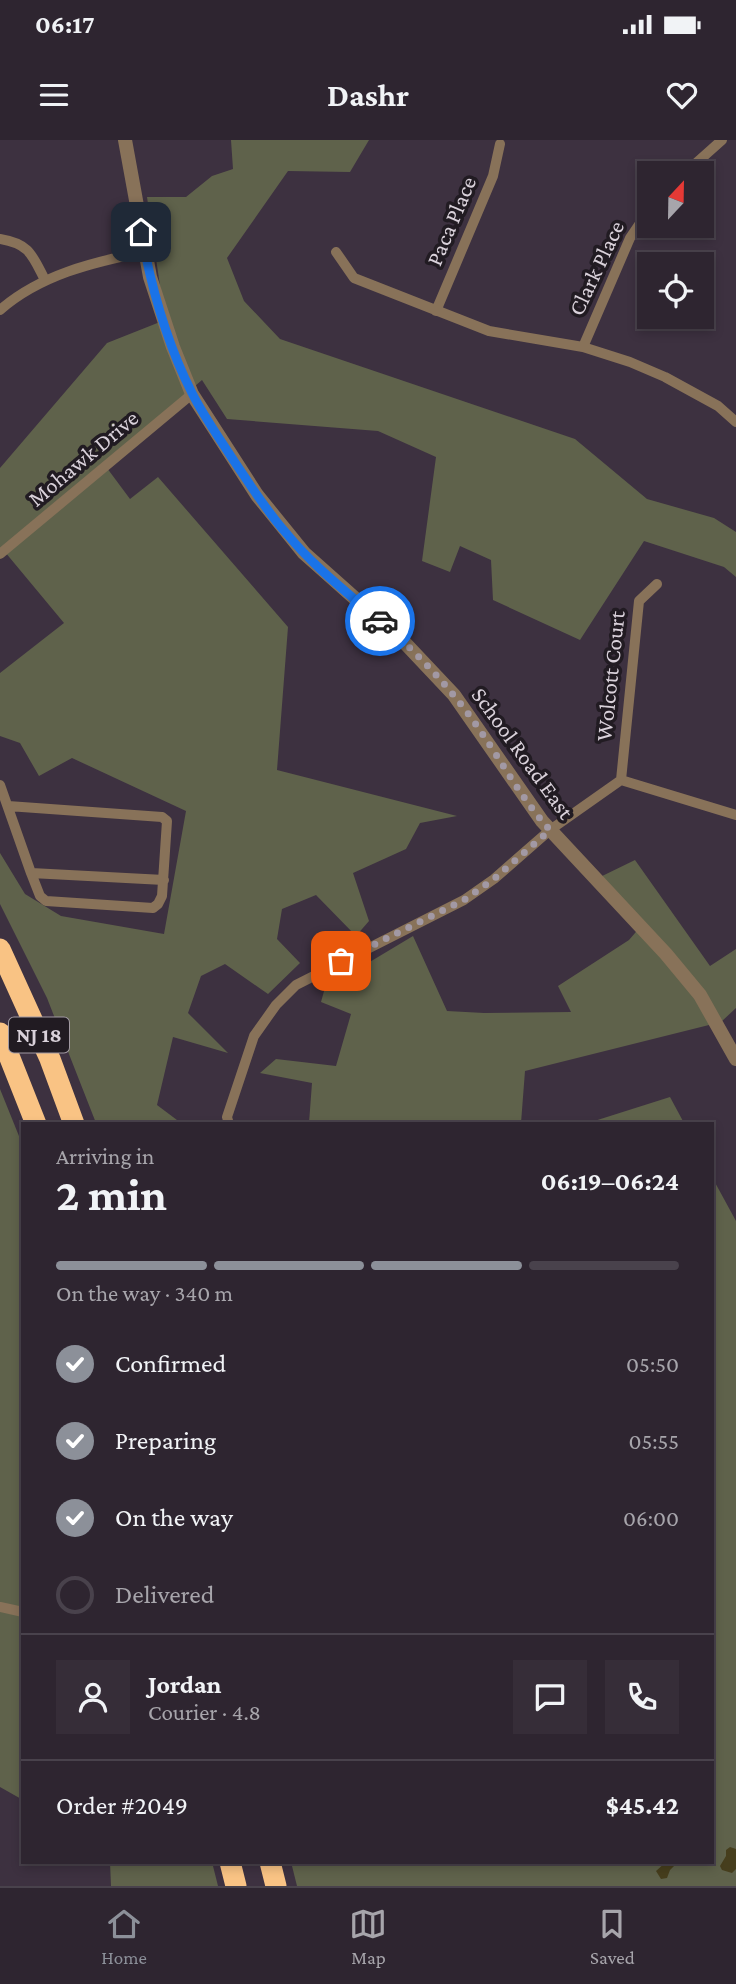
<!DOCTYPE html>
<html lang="en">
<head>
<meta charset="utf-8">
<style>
	:root { --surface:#2e2530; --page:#362d38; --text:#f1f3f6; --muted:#a7a5ab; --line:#49424c; --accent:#8c9099 }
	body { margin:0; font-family:"Crimson Pro",serif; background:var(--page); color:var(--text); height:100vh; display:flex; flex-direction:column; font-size:26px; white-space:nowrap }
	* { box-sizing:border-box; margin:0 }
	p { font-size:23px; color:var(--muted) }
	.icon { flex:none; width:38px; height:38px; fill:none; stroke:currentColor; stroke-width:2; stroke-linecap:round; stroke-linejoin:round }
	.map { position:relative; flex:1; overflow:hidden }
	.details { position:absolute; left:21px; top:982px; width:693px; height:742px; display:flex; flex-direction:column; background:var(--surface); border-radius:0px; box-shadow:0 4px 10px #0003,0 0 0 2px var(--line) }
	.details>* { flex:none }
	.needle { width:46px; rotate:22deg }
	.fabs { position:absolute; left:637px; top:21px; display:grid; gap:14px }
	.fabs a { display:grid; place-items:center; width:77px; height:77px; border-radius:0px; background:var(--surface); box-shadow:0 4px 10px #0003,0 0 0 2px var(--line); font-size:35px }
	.pin { position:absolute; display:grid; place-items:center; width:60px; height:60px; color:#fff; margin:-30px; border-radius:14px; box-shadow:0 4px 10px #0006 }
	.courier { position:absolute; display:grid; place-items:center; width:70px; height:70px; margin:-35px; border:5px solid #1a73e8; border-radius:50%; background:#fff; color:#222; box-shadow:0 2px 9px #0007 }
	.overview em { font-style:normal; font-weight:700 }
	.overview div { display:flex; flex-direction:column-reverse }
	.overview { display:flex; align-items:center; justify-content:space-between; height:119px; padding:0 35px }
	h1 { font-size:46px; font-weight:700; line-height:52px }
	.bar { display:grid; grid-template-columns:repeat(4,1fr); gap:10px 7px; align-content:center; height:84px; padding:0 35px }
	.bar i { height:9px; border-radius:5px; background:var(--line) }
	.bar .selected { background:var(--accent) }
	.bar p { grid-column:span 4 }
	.line { display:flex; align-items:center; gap:18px; padding:0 35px; border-top:2px solid var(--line) }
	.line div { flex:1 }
	.round { display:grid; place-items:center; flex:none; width:74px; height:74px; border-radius:0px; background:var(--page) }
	ol { padding:0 35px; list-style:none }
	li { display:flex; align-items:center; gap:21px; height:77px }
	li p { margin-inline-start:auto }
	li .icon { padding:7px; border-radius:50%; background:var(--accent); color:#fff; stroke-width:4 }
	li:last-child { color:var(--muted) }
	li i { width:38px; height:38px; border:4px solid var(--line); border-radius:50% }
	.status { display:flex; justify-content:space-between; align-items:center; height:49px; padding:0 35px; background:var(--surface); direction:ltr }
	.status svg { height:19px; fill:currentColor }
	header { display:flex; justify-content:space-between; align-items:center; height:91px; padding:0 35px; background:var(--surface); font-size:32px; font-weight:700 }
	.menu { display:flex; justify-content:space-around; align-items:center; height:98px; border-top:2px solid var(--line); background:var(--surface); font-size:19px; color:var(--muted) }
	.menu a { display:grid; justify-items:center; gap:4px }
	.menu .selected { color:var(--accent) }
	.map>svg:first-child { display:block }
	.green { fill:#5f624b }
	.sand { fill:#463e1d }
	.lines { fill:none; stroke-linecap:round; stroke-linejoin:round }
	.minor { stroke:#887259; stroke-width:10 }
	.tertiary { stroke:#887259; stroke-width:14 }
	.motorway { stroke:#f9c384; stroke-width:21 }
	.done { stroke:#a299a4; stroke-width:7; stroke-dasharray:0 12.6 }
	.route { stroke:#1a73e8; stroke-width:9 }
	.labels { text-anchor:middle; stroke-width:7; stroke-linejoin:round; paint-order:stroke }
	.shield { fill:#211b22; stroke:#a29aa3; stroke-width:2 }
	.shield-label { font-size:21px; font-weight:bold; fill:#d9d1da }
	.street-label { font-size:23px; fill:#d9d1da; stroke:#211b22 }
</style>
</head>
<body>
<div class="status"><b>06:17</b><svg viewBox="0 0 49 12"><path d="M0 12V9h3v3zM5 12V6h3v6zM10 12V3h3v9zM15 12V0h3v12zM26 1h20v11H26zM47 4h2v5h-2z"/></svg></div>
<header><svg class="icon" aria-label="menu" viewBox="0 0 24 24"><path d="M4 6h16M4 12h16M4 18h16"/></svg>Dashr<svg class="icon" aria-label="heart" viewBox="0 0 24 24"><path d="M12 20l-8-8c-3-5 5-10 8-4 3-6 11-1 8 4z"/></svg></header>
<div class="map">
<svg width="736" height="1746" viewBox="0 0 736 1746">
	<rect width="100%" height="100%" fill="#3d3140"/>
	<path class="green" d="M231,0H369L350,32L288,31L227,118L244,161L280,199L575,299L647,359L714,378L736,392V437L724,427L644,401L580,500L493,460L491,420L460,406L450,432L422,421L436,317L378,291L227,279L202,240L104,324L130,359L158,337L288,487L277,630L457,676L420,683L406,709L353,733L369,781L356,796L316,755L282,769L277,799L300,823L268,854L225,824L201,836L188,873L228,913L173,897L157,965L181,983H96L47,858L0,764V713L25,754L61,776L164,794L186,671L72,618L39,636L20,603L0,596V533L64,483L5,412L0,416V328L107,203L165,180L147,57H186L212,36L233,29Z
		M635,720L710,826L736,809V868L721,882L525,931L521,983H309L312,943L260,933L276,919L336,926L351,874L321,862L326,844L348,835L413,796L447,871L484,873L571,872L558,846L629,800L641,786L596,739Z
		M0,949L23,1006V1660L0,1647Z
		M670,957L684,983H588Z
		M712,1037L736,1081V1746H297L291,1722H712Z
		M110,1722H212L218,1746H111Z"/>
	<path class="sand" d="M730,1707L736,1709V1729L732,1733L722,1730L720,1726L726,1716V1710Z
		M666,1722L677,1723L670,1730L667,1738L661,1739L656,1731Z"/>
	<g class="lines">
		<path class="minor" d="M685,33L722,0
			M0,99C30,104 32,115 45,140
			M336,112L354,138L489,191L583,207L630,222L665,237L718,266L736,282
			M0,170C40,135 93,122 144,112
			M436,171L493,36L500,4
			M583,207L630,98L649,70
			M0,414L192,254
			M621,640L639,461L657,444
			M621,640L736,675
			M0,645L31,733L164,740
			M8,666L162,677L167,681L162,756L158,764L153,768L46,761L40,756L31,733
			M229,984L227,977L254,896L276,865L296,845L464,760L494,739L550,690L621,640
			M0,1467L23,1472"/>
		<path class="tertiary" d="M125,0L150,137L173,207L192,254L257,355L304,413L404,502L454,555L542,681L666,814L700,855L736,919"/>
		<path class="motorway" d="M0,809L50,919L74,984
			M0,893L36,984
			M230,1722L236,1746
			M270,1722L276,1746"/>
	</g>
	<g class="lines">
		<path class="done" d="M341,821L464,760L494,739L550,690C519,656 499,616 472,579C446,543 414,510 380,481"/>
		<path class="route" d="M141,92C151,146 167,204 192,253C204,277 220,299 234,321C251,346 267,372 287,394C314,427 348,453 380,481"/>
	</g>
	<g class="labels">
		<rect class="shield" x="9" y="877.5" width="60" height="35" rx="5"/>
		<g class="shield-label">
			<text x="39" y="902">NJ 18</text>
		</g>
		<g class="street-label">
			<text transform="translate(451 81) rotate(-67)" y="8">Paca Place</text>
			<text transform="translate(596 128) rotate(-65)" y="8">Clark Place</text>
			<text transform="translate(83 318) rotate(-40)" y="8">Mohawk Drive</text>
			<text transform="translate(610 536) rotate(-84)" y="8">Wolcott Court</text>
			<text transform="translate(523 613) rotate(54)" y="8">School Road East</text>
		</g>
	</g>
</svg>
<div class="fabs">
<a><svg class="needle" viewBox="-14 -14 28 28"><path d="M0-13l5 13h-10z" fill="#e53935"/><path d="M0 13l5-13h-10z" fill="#a7a5ab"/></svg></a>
<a><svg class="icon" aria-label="locate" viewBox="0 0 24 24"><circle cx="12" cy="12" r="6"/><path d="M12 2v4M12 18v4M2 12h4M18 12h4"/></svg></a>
</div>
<div class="pin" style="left:341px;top:821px;background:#ea580c"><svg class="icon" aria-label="bag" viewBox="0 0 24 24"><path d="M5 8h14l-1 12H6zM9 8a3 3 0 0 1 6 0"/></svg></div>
<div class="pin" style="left:141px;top:92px;background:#1f2937"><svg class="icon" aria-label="home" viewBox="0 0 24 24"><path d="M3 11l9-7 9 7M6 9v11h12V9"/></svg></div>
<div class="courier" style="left:380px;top:481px"><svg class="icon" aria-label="car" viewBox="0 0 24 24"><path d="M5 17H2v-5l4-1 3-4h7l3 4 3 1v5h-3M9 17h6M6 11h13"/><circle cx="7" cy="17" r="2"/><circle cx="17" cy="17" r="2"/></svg></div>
<section class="details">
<div class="overview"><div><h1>2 min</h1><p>Arriving in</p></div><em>06:19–06:24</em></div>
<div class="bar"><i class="selected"></i><i class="selected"></i><i class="selected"></i><i></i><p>On the way · 340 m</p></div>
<ol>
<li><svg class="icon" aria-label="check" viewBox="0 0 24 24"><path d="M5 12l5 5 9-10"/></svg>Confirmed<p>05:50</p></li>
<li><svg class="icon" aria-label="check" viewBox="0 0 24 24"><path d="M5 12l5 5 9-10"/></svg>Preparing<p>05:55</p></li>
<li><svg class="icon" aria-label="check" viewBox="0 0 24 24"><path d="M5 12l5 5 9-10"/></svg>On the way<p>06:00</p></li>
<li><i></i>Delivered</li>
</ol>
<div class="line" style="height:126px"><a class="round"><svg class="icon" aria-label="person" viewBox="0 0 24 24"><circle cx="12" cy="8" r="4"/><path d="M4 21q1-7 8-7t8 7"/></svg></a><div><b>Jordan</b><p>Courier · 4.8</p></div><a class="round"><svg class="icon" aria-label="chat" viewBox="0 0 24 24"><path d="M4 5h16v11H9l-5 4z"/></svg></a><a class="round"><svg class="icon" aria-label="phone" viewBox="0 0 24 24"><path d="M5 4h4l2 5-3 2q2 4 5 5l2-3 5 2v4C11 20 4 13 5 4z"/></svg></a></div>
<div class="line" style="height:91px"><div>Order #2049</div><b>$45.42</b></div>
</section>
</div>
<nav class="menu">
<a class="selected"><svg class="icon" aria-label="home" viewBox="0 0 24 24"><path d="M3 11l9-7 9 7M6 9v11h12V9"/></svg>Home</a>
<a><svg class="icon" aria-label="map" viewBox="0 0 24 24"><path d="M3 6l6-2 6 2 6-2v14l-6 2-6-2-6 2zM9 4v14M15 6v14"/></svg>Map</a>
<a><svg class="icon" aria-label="saved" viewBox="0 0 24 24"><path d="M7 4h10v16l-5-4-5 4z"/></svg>Saved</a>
</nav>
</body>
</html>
